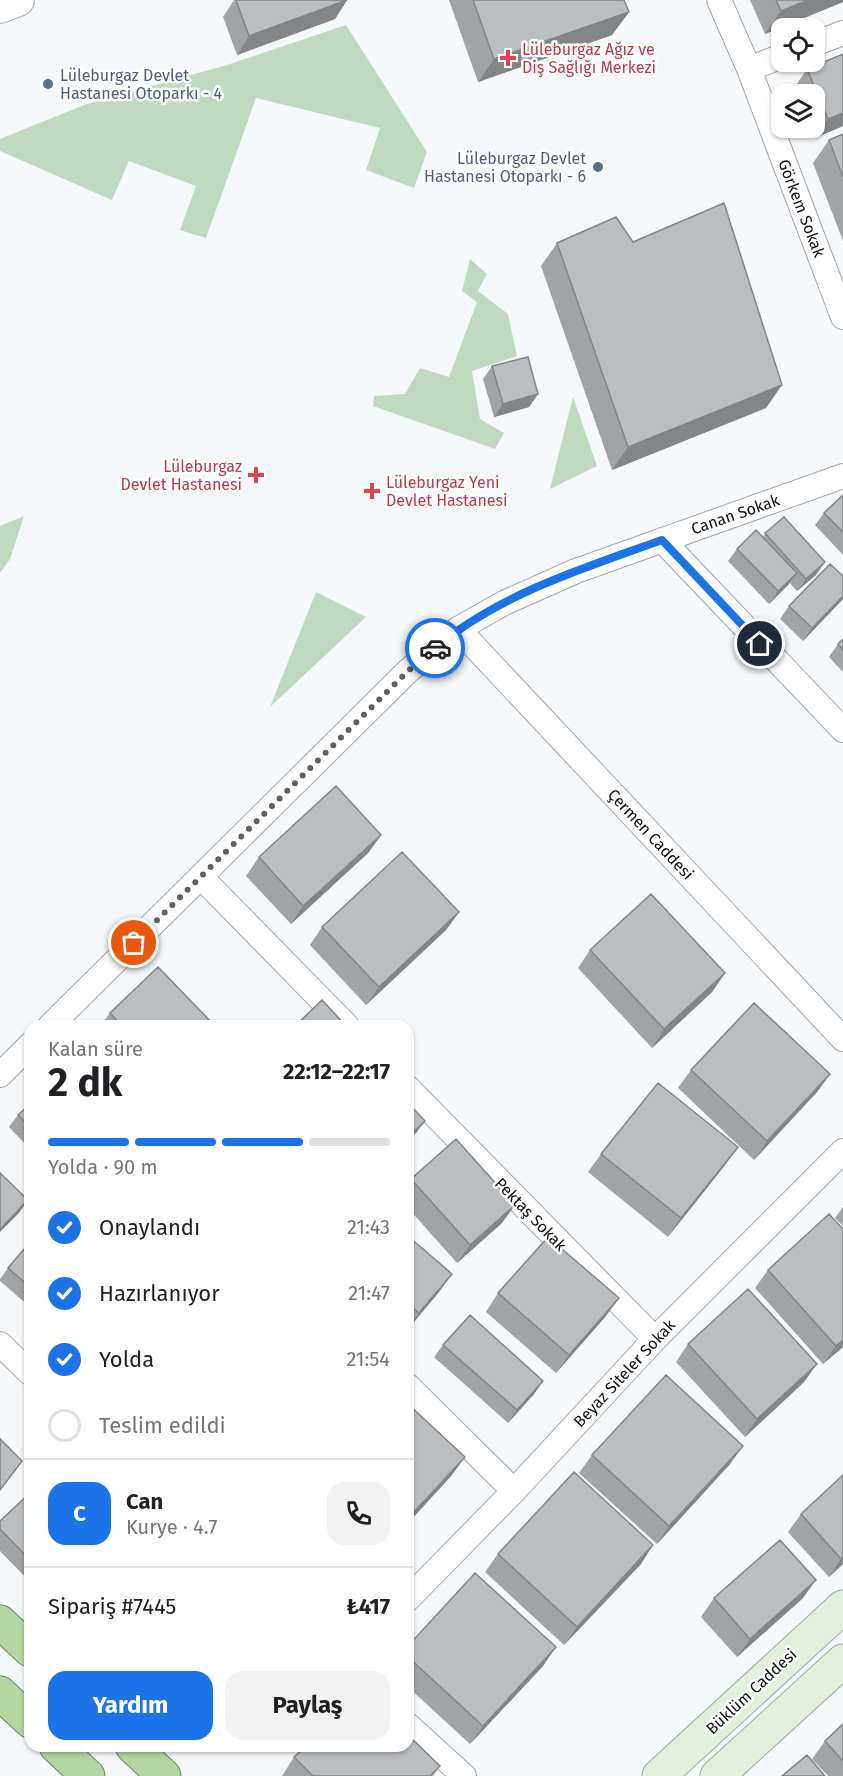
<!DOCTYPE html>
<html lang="tr">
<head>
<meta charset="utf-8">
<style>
	:root { --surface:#fff; --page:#f2f2f2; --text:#202124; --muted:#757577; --line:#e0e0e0; --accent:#1a73e8 }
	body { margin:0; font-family:"Fira Sans",sans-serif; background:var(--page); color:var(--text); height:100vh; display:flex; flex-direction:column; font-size:22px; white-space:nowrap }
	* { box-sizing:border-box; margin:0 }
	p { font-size:20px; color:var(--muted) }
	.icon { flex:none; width:33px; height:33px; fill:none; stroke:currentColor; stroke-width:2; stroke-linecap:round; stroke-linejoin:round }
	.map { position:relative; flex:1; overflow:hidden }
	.panel { position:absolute; left:24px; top:1020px; width:390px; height:732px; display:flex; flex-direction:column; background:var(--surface); border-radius:18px; box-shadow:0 2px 4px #0004 }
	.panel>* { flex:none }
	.controls { position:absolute; left:771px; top:18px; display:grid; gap:12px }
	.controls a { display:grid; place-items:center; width:54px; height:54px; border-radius:12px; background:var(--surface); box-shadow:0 2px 4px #0004; font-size:30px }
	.pin { position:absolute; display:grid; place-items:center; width:51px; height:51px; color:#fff; margin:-26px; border:3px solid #fff; border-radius:50%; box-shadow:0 2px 6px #0007 }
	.courier { position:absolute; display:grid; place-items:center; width:60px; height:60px; margin:-30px; border:4px solid #1a73e8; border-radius:50%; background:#fff; color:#222; box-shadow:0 2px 8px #0007 }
	.overview em { font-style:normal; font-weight:700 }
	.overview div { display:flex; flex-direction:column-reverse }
	.overview { display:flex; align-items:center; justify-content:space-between; height:102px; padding:0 24px }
	h1 { font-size:39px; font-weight:700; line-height:45px }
	.bar { display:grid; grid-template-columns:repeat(4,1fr); gap:9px 6px; align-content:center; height:72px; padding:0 24px }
	.bar i { height:8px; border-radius:4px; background:var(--line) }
	.bar .current { background:var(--accent) }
	.bar p { grid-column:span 4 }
	.line { display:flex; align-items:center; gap:15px; padding:0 24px; border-top:2px solid var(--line) }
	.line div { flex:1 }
	.round { display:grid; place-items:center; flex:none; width:63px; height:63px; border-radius:18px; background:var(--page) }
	ol { padding:0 24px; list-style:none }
	li { display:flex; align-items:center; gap:18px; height:66px }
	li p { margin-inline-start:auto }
	li .icon { padding:6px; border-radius:50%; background:var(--accent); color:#fff; stroke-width:4 }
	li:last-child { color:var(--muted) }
	li i { width:33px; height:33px; border:3px solid var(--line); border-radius:50% }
	.cta { display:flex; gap:12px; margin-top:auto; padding:12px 24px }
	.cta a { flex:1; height:69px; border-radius:18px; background:var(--accent); color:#fff; font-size:24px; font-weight:700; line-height:69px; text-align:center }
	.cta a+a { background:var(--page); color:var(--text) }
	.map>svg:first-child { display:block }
	.green { fill:#c0d9c1 }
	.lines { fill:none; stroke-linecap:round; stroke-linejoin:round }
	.minor-casing { stroke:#a3a6a8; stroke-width:26 }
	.tertiary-casing { stroke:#a3a6a8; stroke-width:34 }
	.secondary-casing { stroke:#a3a6a8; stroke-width:35 }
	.trunk-casing { stroke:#6d8a5f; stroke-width:35 }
	.minor { stroke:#fff; stroke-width:24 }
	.tertiary { stroke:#fff; stroke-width:32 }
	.secondary { stroke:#e3f0dc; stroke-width:33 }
	.trunk { stroke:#b4d6a2; stroke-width:33 }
	.wall { fill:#a1a3a6 }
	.shaded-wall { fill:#838587 }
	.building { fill:#bbbec1; stroke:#838587; stroke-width:1.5 }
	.done { stroke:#5f6061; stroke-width:6; stroke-dasharray:0 10.8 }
	.route { stroke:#1a73e8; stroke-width:8 }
	.health-dot { fill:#e0444e; stroke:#fff; stroke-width:2 }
	.service-dot { fill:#5c6f8a; stroke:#fff; stroke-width:2 }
	.labels { text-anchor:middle; stroke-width:5; stroke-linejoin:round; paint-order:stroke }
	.health-label { font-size:16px; fill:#be3a42; stroke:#fff; text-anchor:start }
	.service-label { font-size:16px; fill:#4e5e75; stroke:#fff; text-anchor:start }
	.street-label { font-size:16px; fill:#0d0e0e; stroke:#fff }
</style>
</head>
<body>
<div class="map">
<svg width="843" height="1776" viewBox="0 0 843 1776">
	<rect width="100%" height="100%" fill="#f6f9fc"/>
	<path class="green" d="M346,25L427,152L414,188L366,170L380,128L256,98L206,238L180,230L196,186L129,161L112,200L0,151V139L84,105L227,65Z
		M470,259L487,274L478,291L508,314L517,356L472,371L480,419L504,433L495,449L373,406L374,396L405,394L420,368L449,377L477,302L462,291Z
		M573,397L597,466L550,489Z
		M24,516L10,559L0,573V526Z
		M316,592L366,617L270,707Z"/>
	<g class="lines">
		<defs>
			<path id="minor" d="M719,0L749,69L843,317
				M814,44L843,33
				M749,69L782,56
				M662,540L843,730
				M458,629L843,1039
				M201,877L347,1026
				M50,1026L408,671L458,629L504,603L576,571L843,476
				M0,1075L30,1045
				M408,1088L655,1339
				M0,1344L30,1373
				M408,1386L514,1491
				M408,1599L514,1491L655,1339L843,1151
				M408,1725L464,1776"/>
			<path id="tertiary" d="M0,7L18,0"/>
			<path id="secondary" d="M659,1776L843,1607
				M717,1776L843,1661"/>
			<path id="trunk" d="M0,1622L30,1650
				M0,1693L30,1721
				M56,1746L88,1776
				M132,1746L164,1776"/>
		</defs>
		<use href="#minor" class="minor-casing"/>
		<use href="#tertiary" class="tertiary-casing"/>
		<use href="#secondary" class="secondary-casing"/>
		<use href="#trunk" class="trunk-casing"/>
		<use href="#minor" class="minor"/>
		<use href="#tertiary" class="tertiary"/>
		<use href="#secondary" class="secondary"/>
		<use href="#trunk" class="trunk"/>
	</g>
	<path class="wall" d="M234,0H347L335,19L237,55L223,17Z
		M449,0H624L629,12L612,35L478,82Z
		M750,0H843V2L765,34Z
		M843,54V126L815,138L811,128H814V94H797L794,88L807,69Z
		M843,134V241L813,163L829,140Z
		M633,242L766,408L612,470L541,266L557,243Z
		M492,366L538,394L529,407L494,417L483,379Z
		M843,495V555L815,525L824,513Z
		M765,533L816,575L797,591L790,583L769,604L728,561L737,549L763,537Z
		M843,599L803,641L780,619L789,606Z
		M843,639V672L829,657L838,644Z
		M381,835L368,853L291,924L246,876L259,857Z
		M459,912L446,930L366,1005L310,945L322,927Z
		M590,950L725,973L712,992L652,1048L578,968Z
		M110,1013L215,1026H100Z
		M691,1070L830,1074L817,1092L754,1160L678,1088Z
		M30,1104V1149L9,1127L18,1115Z
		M601,1154L725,1165L668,1237L588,1172Z
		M411,1179L502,1223L457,1263L408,1208V1183Z
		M843,1207V1226L835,1218Z
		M843,1229V1347L823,1364L755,1288L768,1270Z
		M408,1236L439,1292L408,1329Z
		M30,1242V1307L0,1281V1279L8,1268Z
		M498,1293L606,1316L556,1373L486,1312Z
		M688,1344L804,1382L745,1437L676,1362Z
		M443,1345L543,1381L534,1394L508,1423L434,1357Z
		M408,1404L452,1475L408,1523Z
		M592,1455L730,1464L657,1544L579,1473Z
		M843,1475V1564L829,1577L788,1532L801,1514Z
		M30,1493V1582L0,1551V1521Z
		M498,1554L641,1564L564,1645L485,1572Z
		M714,1598H803L737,1657L701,1617Z
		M408,1646L543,1666L470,1744L408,1687Z
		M843,1724V1776H828L812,1759L825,1741Z
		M294,1757L440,1766L433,1776H282Z"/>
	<path class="shaded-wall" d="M347,0L335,19L237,55L249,36Z
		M808,0H843V2L765,34L781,11Z
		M629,12L612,35L478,82L494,59Z
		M843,113V126L815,138L828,119Z
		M782,385L766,408L612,470L628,447Z
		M538,394L529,407L494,417L503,404Z
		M825,562L816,575L797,591L806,579Z
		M797,573L788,585L769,604L778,591Z
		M843,596V599L803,641L812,628Z
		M381,835L368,853L291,924L303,906Z
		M459,912L446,930L366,1005L379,987Z
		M725,973L712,992L652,1048L664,1029Z
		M830,1074L817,1092L754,1160L767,1141Z
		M425,1121L416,1133L408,1141V1137Z
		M738,1147L725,1165L668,1237L681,1218Z
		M28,1200L19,1213L0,1232V1229Z
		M515,1205L502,1223L457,1263L470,1245Z
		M452,1274L439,1292L408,1329L419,1313Z
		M619,1298L606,1316L556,1373L569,1355Z
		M843,1340V1347L823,1364L836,1346Z
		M817,1364L804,1382L745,1437L757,1419Z
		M543,1381L534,1394L508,1423L517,1410Z
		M743,1446L730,1464L657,1544L669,1526Z
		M465,1457L452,1475L408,1523V1521L414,1512Z
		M653,1545L641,1564L564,1645L577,1627Z
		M843,1557V1564L829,1577L841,1559Z
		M816,1580L803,1598L737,1657L750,1639Z
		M556,1647L543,1666L470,1744L483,1726Z"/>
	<path class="building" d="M236,0H347L249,36Z
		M473,0H624L629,12L494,59Z
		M776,0H808L781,11Z
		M843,54V113L828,119L807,69Z
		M843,134V177L829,140Z
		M724,203L782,385L628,447L557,243L616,217L633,242Z
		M528,357L538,394L503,404L492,366Z
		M843,495V532L824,513Z
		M784,517L825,562L806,579L765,533Z
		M756,530L797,573L778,591L737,549Z
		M830,564L843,576V596L812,628L789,606Z
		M843,639V650L838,644Z
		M336,786L381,835L303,906L259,857Z
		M402,852L459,912L379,987L322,927Z
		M651,894L725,973L664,1029L590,950Z
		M158,967L215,1026H122L110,1013Z
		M322,1000L346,1026H295Z
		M754,1003L830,1074L767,1141L691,1070Z
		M658,1083L738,1147L681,1218L601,1154Z
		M408,1103L425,1121L408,1137Z
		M30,1104V1127L18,1115Z
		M456,1139L515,1205L470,1245L411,1179Z
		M0,1173L28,1200L0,1229Z
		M829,1214L843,1229V1340L836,1346L768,1270Z
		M408,1236L452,1274L419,1313L408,1304Z
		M548,1237L619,1298L569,1355L498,1293Z
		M30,1242V1287L8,1268Z
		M748,1289L817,1364L757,1419L688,1344Z
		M470,1315L543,1381L517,1410L443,1345Z
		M666,1375L743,1446L669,1526L592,1455Z
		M408,1404L465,1457L414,1512L408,1507Z
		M0,1439L22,1461L0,1490Z
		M574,1472L653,1545L577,1627L498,1554Z
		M843,1475V1557L841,1559L801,1514Z
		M30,1493V1560L0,1529V1521Z
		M780,1540L816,1580L750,1639L714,1598Z
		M475,1573L556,1647L483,1726L408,1657V1646Z
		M843,1724V1761L825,1741Z
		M408,1735L440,1766L430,1776H313L294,1757L306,1746H408Z
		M807,1755L825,1776H782Z"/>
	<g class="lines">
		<path class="done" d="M134,943L408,671L435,648"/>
		<path class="route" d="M435,648C499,594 584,568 662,540L760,644"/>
	</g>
	<g class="health-dot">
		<path d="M505 49h6v6h6v6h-6v6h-6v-6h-6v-6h6z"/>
		<path d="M253 466h6v6h6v6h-6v6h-6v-6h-6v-6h6z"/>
		<path d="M369 482h6v6h6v6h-6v6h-6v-6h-6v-6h6z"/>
	</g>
	<g class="service-dot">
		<circle cx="48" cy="84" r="6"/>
		<circle cx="598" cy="167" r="6"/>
	</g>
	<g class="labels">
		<g class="health-label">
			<text x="522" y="55">Lüleburgaz Ağız ve<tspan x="522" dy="18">Diş Sağlığı Merkezi</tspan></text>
			<text x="242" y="472" text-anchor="end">Lüleburgaz<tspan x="242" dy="18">Devlet Hastanesi</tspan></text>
			<text x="386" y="488">Lüleburgaz Yeni<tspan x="386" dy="18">Devlet Hastanesi</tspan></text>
		</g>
		<g class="service-label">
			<text x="60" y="81">Lüleburgaz Devlet<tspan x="60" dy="18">Hastanesi Otoparkı - 4</tspan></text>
			<text x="586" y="164" text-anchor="end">Lüleburgaz Devlet<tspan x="586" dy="18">Hastanesi Otoparkı - 6</tspan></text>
		</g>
		<g class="street-label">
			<text transform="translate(802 208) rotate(69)" y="6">Görkem Sokak</text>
			<text transform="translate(735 514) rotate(-19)" y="6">Canan Sokak</text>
			<text transform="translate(651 834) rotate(47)" y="6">Çermen Caddesi</text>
			<text transform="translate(531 1214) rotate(46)" y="6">Pektaş Sokak</text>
			<text transform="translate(624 1373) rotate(-47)" y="6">Beyaz Siteler Sokak</text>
			<text transform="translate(751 1691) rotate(-43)" y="6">Büklüm Caddesi</text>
		</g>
	</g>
</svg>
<div class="controls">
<a><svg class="icon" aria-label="locate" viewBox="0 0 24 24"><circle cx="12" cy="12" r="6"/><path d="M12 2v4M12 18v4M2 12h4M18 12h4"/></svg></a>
<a><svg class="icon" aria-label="layers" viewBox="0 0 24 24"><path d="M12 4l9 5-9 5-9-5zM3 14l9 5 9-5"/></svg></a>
</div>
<div class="pin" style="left:134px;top:943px;background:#ea580c"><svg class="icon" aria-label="bag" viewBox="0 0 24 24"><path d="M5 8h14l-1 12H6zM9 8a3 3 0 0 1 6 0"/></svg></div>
<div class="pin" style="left:760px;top:644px;background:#1f2937"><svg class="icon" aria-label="home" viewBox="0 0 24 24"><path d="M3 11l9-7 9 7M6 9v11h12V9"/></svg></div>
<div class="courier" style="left:435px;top:648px"><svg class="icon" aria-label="car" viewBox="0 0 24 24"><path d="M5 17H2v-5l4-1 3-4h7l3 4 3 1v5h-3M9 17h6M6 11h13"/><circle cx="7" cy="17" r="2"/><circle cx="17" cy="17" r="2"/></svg></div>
<section class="panel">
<div class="overview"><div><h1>2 dk</h1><p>Kalan süre</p></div><em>22:12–22:17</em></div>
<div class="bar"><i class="current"></i><i class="current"></i><i class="current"></i><i></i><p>Yolda · 90 m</p></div>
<ol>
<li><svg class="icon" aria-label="check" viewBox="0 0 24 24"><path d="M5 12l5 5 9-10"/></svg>Onaylandı<p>21:43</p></li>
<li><svg class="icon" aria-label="check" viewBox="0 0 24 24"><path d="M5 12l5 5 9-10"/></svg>Hazırlanıyor<p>21:47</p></li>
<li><svg class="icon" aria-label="check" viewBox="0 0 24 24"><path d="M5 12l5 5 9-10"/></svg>Yolda<p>21:54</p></li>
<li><i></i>Teslim edildi</li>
</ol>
<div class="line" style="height:108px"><b class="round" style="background:var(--accent);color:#fff">C</b><div><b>Can</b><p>Kurye · 4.7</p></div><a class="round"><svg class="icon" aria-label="phone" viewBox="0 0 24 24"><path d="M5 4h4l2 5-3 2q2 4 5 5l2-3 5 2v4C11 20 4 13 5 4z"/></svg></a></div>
<div class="line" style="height:78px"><div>Sipariş #7445</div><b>₺417</b></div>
<div class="cta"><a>Yardım</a><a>Paylaş</a></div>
</section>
</div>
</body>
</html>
